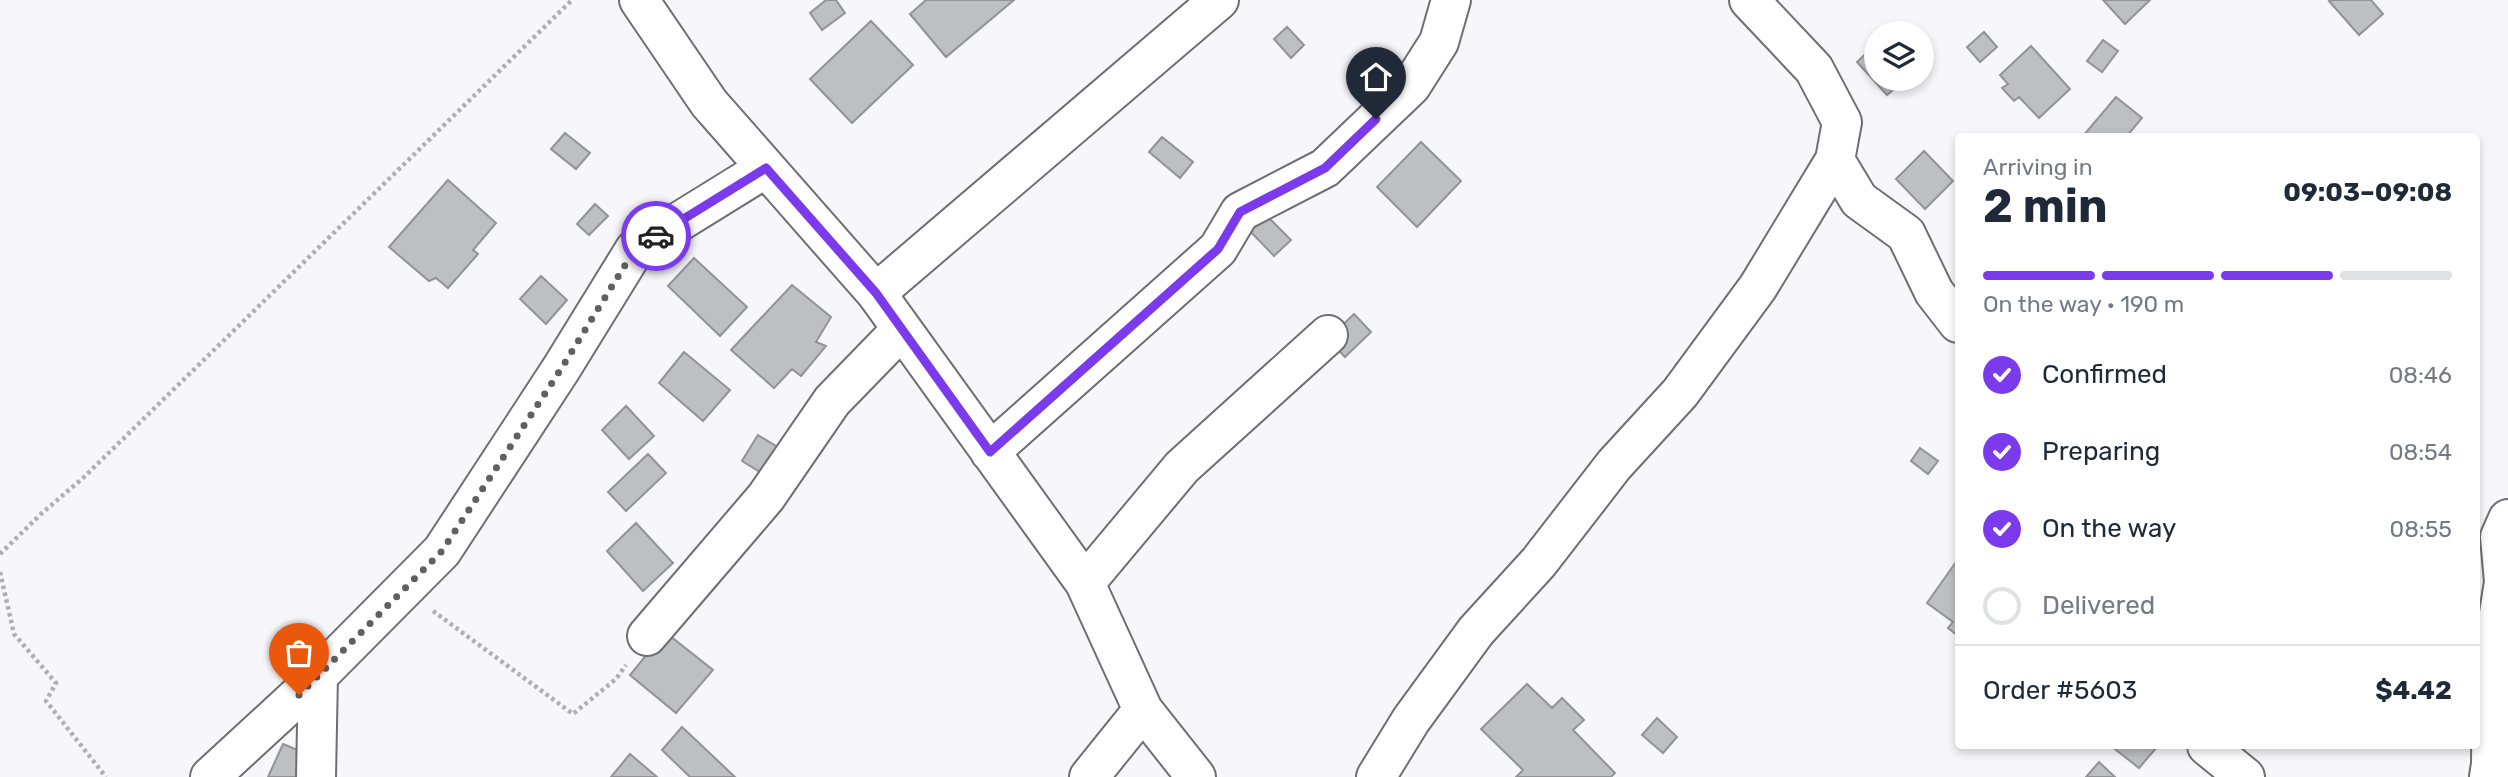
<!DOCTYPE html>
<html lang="en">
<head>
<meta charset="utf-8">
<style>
	:root { --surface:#fff; --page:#f6f6f7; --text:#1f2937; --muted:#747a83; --line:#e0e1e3; --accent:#7c3aed }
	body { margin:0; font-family:Rubik,sans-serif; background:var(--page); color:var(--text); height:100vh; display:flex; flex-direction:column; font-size:26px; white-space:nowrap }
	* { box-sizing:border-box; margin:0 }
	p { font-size:23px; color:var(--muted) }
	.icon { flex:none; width:38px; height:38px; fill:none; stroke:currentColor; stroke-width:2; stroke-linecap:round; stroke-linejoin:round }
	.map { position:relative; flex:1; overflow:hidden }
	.details { position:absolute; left:1955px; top:133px; width:525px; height:616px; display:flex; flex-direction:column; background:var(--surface); border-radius:7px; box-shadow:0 4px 10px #0003 }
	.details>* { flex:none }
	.fabs { position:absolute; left:1864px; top:21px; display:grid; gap:14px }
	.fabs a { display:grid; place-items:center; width:70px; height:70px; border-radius:50%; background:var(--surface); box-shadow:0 4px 10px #0003; font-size:35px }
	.pin { position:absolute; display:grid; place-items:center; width:60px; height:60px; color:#fff; margin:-72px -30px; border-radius:50% 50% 50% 0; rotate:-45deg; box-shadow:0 0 7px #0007 }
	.pin .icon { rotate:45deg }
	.courier { position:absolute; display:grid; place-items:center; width:70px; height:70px; margin:-35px; border:5px solid #7c3aed; border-radius:50%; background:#fff; color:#222; box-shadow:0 2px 9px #0007 }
	.headline em { font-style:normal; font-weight:700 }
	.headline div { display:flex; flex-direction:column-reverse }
	.headline { display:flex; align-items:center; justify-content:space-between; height:119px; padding:0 28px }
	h1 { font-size:46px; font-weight:700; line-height:52px }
	.bar { display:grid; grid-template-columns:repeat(4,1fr); gap:10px 7px; align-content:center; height:84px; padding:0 28px }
	.bar i { height:9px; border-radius:5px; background:var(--line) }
	.bar .current { background:var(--accent) }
	.bar p { grid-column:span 4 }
	.line { display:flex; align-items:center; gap:18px; padding:0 28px; border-top:2px solid var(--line) }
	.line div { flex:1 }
	ol { padding:0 28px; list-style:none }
	li { display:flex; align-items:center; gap:21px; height:77px }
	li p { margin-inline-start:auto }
	li .icon { padding:7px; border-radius:50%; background:var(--accent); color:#fff; stroke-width:4 }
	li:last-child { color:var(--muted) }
	li i { width:38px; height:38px; border:4px solid var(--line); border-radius:50% }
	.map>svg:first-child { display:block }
	.building { fill:#bebfc2; stroke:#939397; stroke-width:2 }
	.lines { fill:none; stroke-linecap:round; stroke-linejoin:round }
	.street-casing { stroke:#6f6f72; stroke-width:42 }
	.path { stroke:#afafb2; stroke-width:4.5; stroke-dasharray:3.5 3.5; stroke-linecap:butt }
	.street { stroke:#fff; stroke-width:38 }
	.done { stroke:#606062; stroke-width:7; stroke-dasharray:0 12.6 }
	.route { stroke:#7c3aed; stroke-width:9 }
</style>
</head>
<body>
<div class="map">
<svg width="2508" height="777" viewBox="0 0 2508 777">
	<rect width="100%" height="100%" fill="#f7f7fb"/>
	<path class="building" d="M826,0H836L845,13L822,30L810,13Z
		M926,0H1014L946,57L910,14Z
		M2103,0H2150L2125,24Z
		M2331,0H2371L2383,14L2359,35L2329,1Z
		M871,21L913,65L852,123L810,79Z
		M1287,27L1304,45L1291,58L1274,39Z
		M1984,32L1997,47L1980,62L1967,47Z
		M2103,40L2118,51L2102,72L2087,61Z
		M1876,44V79H1906L1887,95L1857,62Z
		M2031,46L2070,89L2039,118L2019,97L2014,101L2002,88L2008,84L2000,75Z
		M2116,97L2142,118L2127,136H2083Z
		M565,133L590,153L576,169L551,149Z
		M1162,137L1193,162L1180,178L1149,152Z
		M1421,142L1461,181L1417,227L1377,187Z
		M1924,151L1953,181L1925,209L1896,179Z
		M448,180L496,223L473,250L478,254L448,288L436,278L429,281L389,247Z
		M595,204L608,216L589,235L577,224Z
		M1261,210L1291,240L1274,256L1245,226Z
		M694,258L747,307L720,336L668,286Z
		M541,276L567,300L546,324L520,299Z
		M792,285L831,317L816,342L826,346L801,376L792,369L774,388L731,350Z
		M1354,314L1371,332L1345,357L1328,339Z
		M684,352L730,390L703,421L659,383Z
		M626,406L654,436L629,459L602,430Z
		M758,435L784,451L768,477L742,461Z
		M1920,448L1938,461L1928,474L1911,461Z
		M648,454L666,473L626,511L608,492Z
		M636,523L673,563L643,591L607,551Z
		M1956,562L1958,564V636L1948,628L1953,622L1927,603Z
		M665,632L713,670L676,713L630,675Z
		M1527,684L1552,708L1562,698L1584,720L1573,730L1615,773L1611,777H1516L1523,770L1481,729Z
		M1657,718L1677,737L1663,753L1642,735Z
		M682,727L735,777H690L662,750Z
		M283,744L312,756L302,777H268Z
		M2111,746H2158L2139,768Z
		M630,754L657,777H611Z
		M2099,762L2115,777H2086Z"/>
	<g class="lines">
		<defs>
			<path id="street" d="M639,0L709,103L876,293L1085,583L1143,710L1196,777
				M1835,160L1859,200L1906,234L1934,292L1958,323
				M876,293L1219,0
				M990,452L1218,249L1240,212L1325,168L1411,86L1439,42L1451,0
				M1085,583L1182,467L1328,335
				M647,636L766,497L832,401L902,329
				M2207,746L2245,777
				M210,777L299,695L442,551L561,369L635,249L766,168
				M316,777L318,675
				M1089,777L1143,710
				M1376,777L1411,720L1476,631L1539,562L1614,465L1680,393L1758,287L1835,160L1842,122L1814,69L1749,0
				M2489,777L2491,764L2492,658L2504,582L2500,537L2508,519"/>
		</defs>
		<use href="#street" class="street-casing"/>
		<path class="path" d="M0,554L41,514L83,478L572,0
			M0,572L14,634L56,683L46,701L106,777
			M433,611L573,714L616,679L626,665"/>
		<use href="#street" class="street"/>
	</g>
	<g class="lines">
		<path class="done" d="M299,695L442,551L561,369L635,249L656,236"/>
		<path class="route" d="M656,236L766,168L876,293L990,452L1218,249L1240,212L1325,168L1376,119"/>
	</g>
</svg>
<div class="fabs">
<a><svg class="icon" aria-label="layers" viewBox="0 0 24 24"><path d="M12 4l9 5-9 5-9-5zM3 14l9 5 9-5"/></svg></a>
</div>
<div class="pin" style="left:299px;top:695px;background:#ea580c"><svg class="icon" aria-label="bag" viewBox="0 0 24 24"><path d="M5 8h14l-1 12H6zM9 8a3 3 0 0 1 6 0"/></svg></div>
<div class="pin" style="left:1376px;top:119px;background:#1f2937"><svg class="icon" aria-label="home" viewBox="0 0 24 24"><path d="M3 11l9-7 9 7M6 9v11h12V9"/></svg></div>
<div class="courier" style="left:656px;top:236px"><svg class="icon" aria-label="car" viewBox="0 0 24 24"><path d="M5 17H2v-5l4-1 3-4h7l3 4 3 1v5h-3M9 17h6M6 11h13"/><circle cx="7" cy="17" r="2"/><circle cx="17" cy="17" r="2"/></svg></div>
<section class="details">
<div class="headline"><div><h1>2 min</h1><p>Arriving in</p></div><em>09:03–09:08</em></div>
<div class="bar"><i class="current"></i><i class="current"></i><i class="current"></i><i></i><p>On the way · 190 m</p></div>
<ol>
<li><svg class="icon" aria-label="check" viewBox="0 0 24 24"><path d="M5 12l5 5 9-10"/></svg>Confirmed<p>08:46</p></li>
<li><svg class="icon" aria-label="check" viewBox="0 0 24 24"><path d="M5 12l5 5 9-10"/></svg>Preparing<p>08:54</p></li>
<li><svg class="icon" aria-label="check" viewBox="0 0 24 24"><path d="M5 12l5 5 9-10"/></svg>On the way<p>08:55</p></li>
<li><i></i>Delivered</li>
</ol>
<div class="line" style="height:91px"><div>Order #5603</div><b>$4.42</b></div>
</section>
</div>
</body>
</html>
